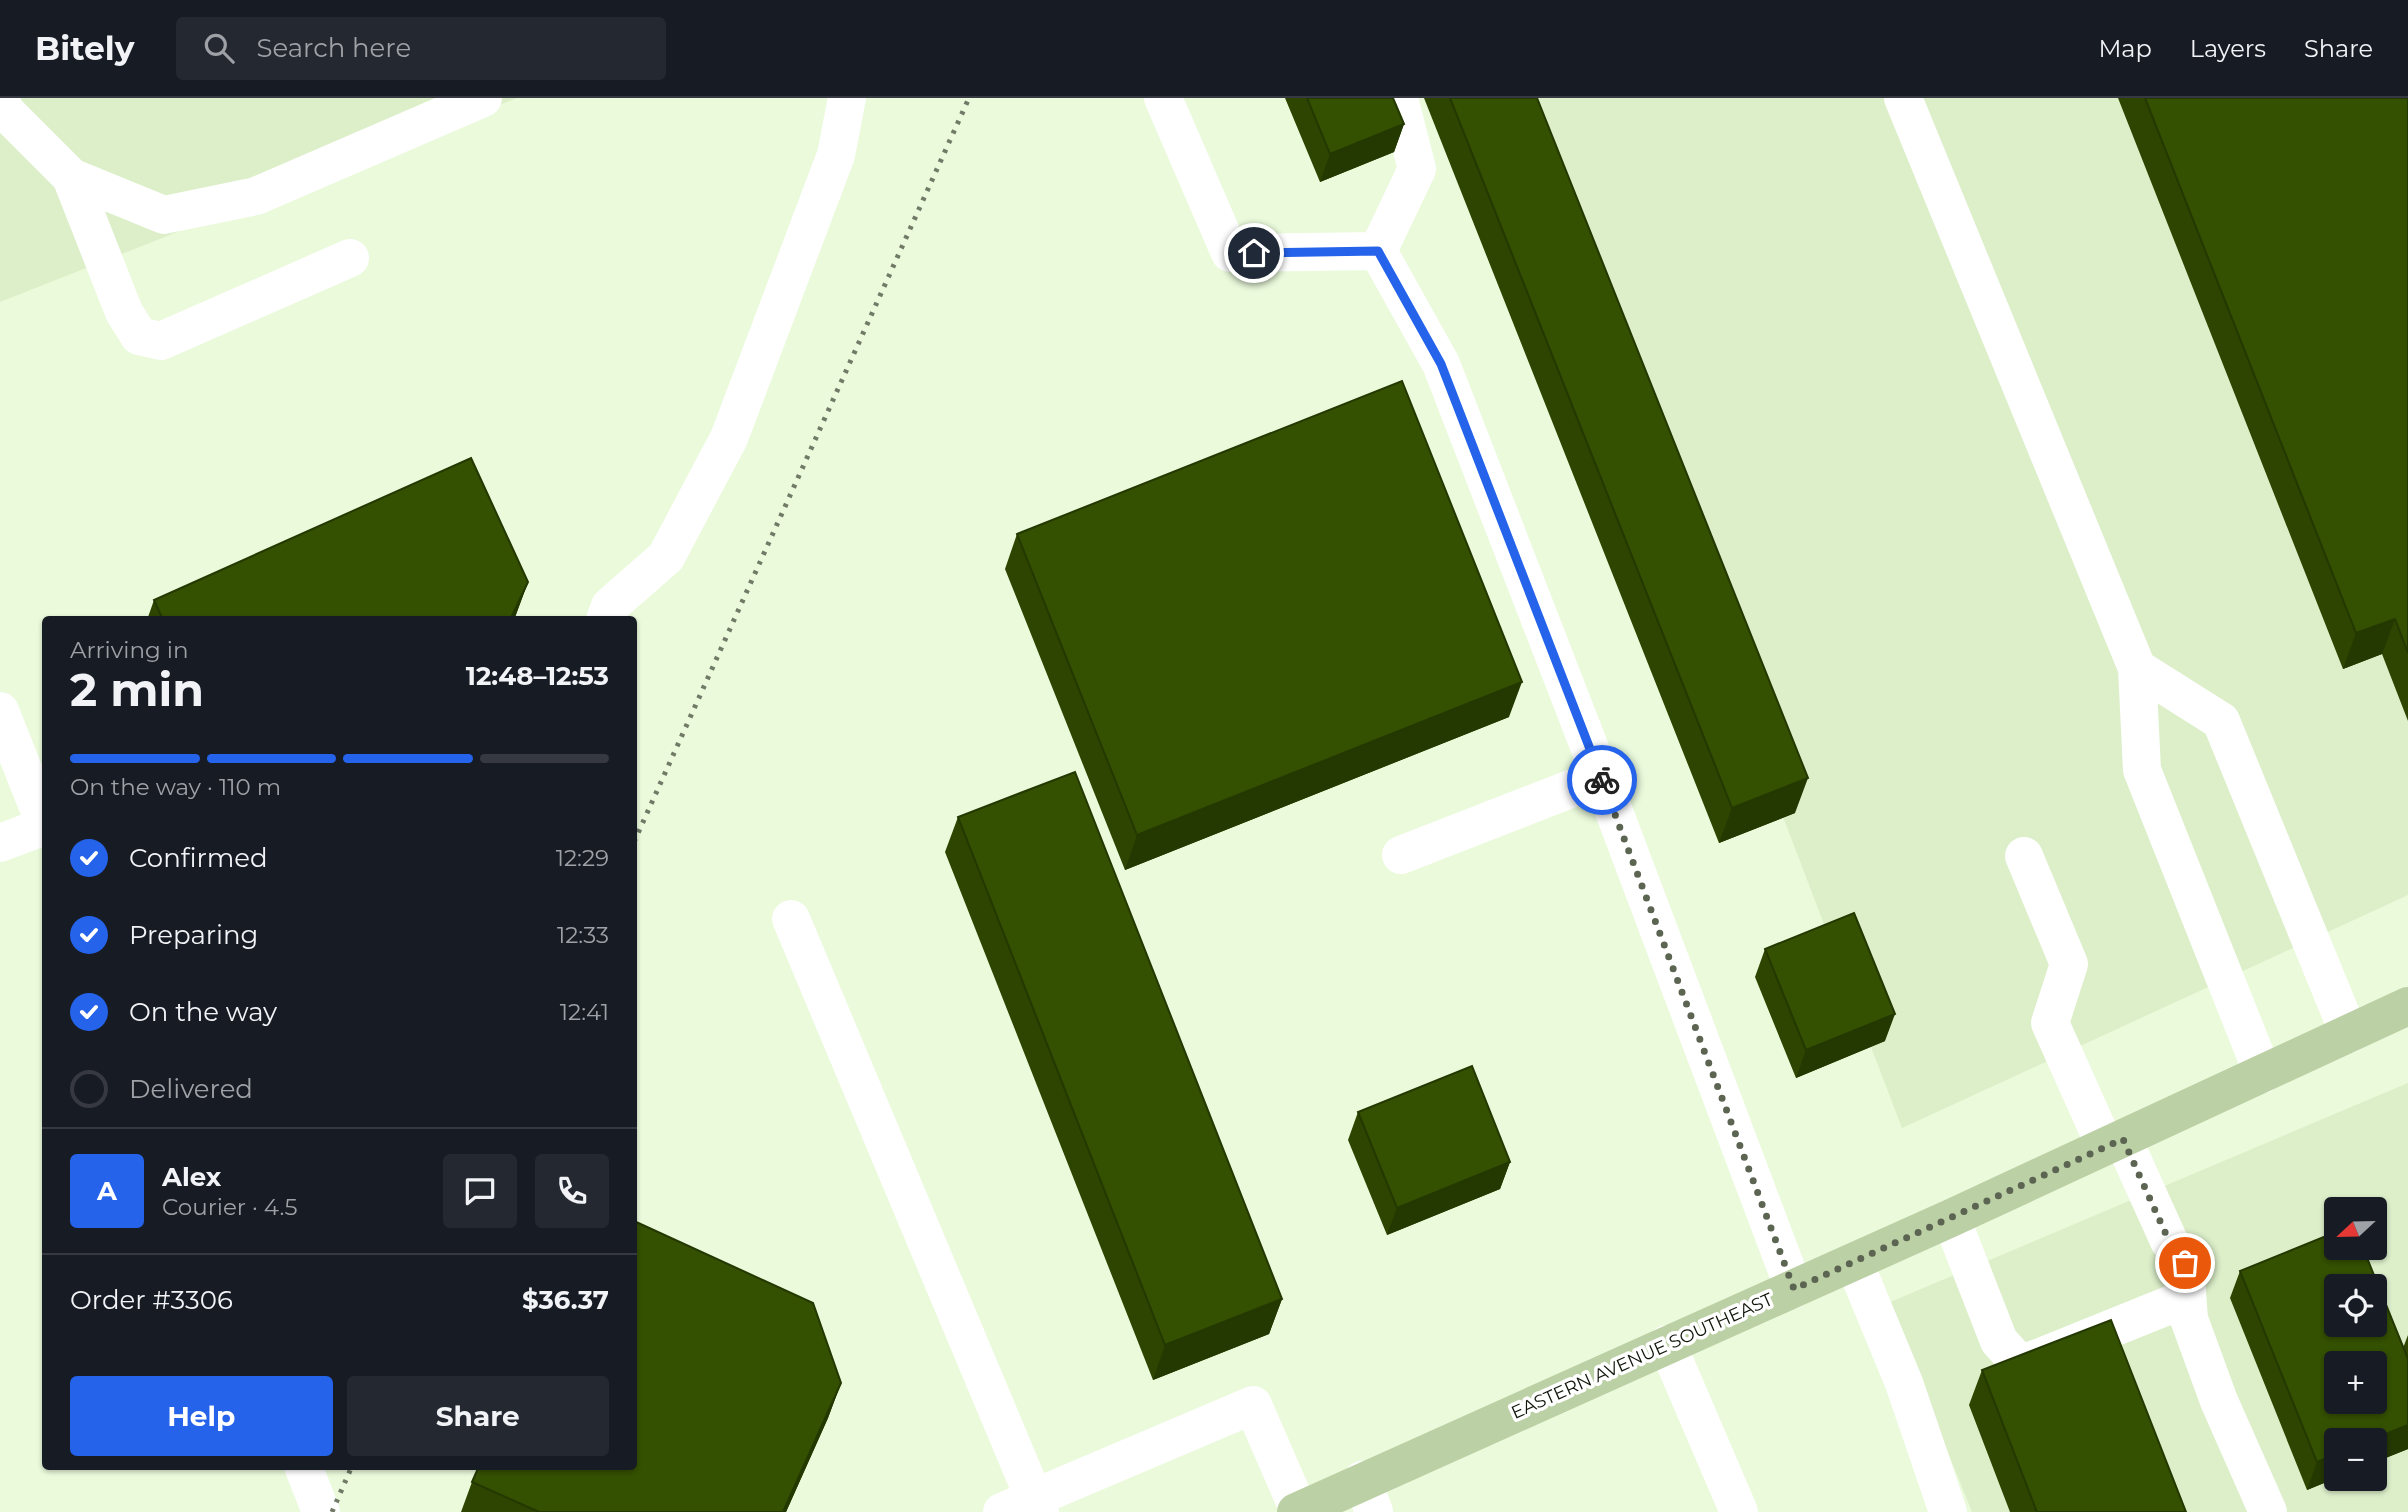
<!DOCTYPE html>
<html lang="en">
<head>
<meta charset="utf-8">
<style>
	:root { --surface:#171b24; --page:#242831; --text:#f1f3f6; --muted:#9ea1a6; --line:#363941; --accent:#2563eb }
	body { margin:0; font-family:Montserrat,sans-serif; background:var(--page); color:var(--text); height:100vh; display:flex; flex-direction:column; font-size:26px; white-space:nowrap }
	* { box-sizing:border-box; margin:0 }
	p { font-size:23px; color:var(--muted) }
	.icon { flex:none; width:38px; height:38px; fill:none; stroke:currentColor; stroke-width:2; stroke-linecap:round; stroke-linejoin:round }
	.map { position:relative; flex:1; overflow:hidden }
	.panel { position:absolute; left:42px; top:518px; width:595px; height:854px; display:flex; flex-direction:column; background:var(--surface); border-radius:7px; box-shadow:0 2px 5px #0004 }
	.panel>* { flex:none }
	.needle { width:46px; rotate:248deg }
	.fabs { position:absolute; left:2324px; top:1099px; display:grid; gap:14px }
	.fabs a { display:grid; place-items:center; width:63px; height:63px; border-radius:7px; background:var(--surface); box-shadow:0 2px 5px #0004; font-size:35px }
	.pin { position:absolute; display:grid; place-items:center; width:60px; height:60px; color:#fff; margin:-30px; border:4px solid #fff; border-radius:50%; box-shadow:0 2px 7px #0007 }
	.courier { position:absolute; display:grid; place-items:center; width:70px; height:70px; margin:-35px; border:5px solid #2563eb; border-radius:50%; background:#fff; color:#222; box-shadow:0 2px 9px #0007 }
	.head em { font-style:normal; font-weight:700 }
	.head div { display:flex; flex-direction:column-reverse }
	.head { display:flex; align-items:center; justify-content:space-between; height:119px; padding:0 28px }
	h1 { font-size:46px; font-weight:700; line-height:52px }
	.bar { display:grid; grid-template-columns:repeat(4,1fr); gap:10px 7px; align-content:center; height:84px; padding:0 28px }
	.bar i { height:9px; border-radius:5px; background:var(--line) }
	.bar .on { background:var(--accent) }
	.bar p { grid-column:span 4 }
	.line { display:flex; align-items:center; gap:18px; padding:0 28px; border-top:2px solid var(--line) }
	.line div { flex:1 }
	.round { display:grid; place-items:center; flex:none; width:74px; height:74px; border-radius:7px; background:var(--page) }
	ol { padding:0 28px; list-style:none }
	li { display:flex; align-items:center; gap:21px; height:77px }
	li p { margin-inline-start:auto }
	li .icon { padding:7px; border-radius:50%; background:var(--accent); color:#fff; stroke-width:4 }
	li:last-child { color:var(--muted) }
	li i { width:38px; height:38px; border:4px solid var(--line); border-radius:50% }
	.primary-button { display:flex; gap:14px; margin-top:auto; padding:14px 28px }
	.primary-button a { flex:1; height:80px; border-radius:7px; background:var(--accent); color:#fff; font-size:28px; font-weight:700; line-height:80px; text-align:center }
	.primary-button a+a { background:var(--page); color:var(--text) }
	header { display:flex; align-items:center; gap:42px; box-sizing:border-box; height:98px; padding:0 35px; background:var(--surface); border-bottom:2px solid var(--line) }
	header strong { font-size:33px }
	nav { display:flex; gap:38px; margin-inline-start:auto; font-size:24px }
	.search { width:490px; height:63px; background:var(--page); display:flex; align-items:center; gap:18px; box-sizing:border-box; padding:0 24px; border-radius:7px; color:var(--muted); font-size:26px }
	.map>svg:first-child { display:block }
	.built { fill:#dcefc9; fill-rule:evenodd }
	.lines { fill:none; stroke-linecap:round; stroke-linejoin:round }
	.minor { stroke:#fff; stroke-width:38 }
	.major { stroke:#bcd0a5; stroke-width:38 }
	.rail { stroke:#707a66; stroke-width:5; stroke-dasharray:3.5 7; stroke-linecap:butt }
	.wall { fill:#2d4501 }
	.shaded-wall { fill:#243801 }
	.building { fill:#345001; stroke:#243801; stroke-width:2; fill-rule:evenodd }
	.done { stroke:#5c6452; stroke-width:7; stroke-dasharray:0 12.6 }
	.route { stroke:#2563eb; stroke-width:9 }
	.labels { text-anchor:middle; stroke-width:7; stroke-linejoin:round; paint-order:stroke }
	.street-label { font-size:18px; fill:#0f1409; stroke:#fff }
</style>
</head>
<body>
<header>
<strong>Bitely</strong>
<div class="search"><svg class="icon" aria-label="search" viewBox="0 0 24 24"><circle cx="10" cy="10" r="6"/><path d="M15 15l6 6"/></svg>Search here</div>
<nav><a>Map</a><a>Layers</a><a>Share</a></nav>
</header>
<div class="map">
<svg width="2408" height="1414" viewBox="0 0 2408 1414">
	<rect width="100%" height="100%" fill="#eafadb"/>
	<path class="built" d="M0,0H517L0,204Z
		M1508,0H2408V797L1902,1030Z
		M2408,985V1414H1972L1888,1205ZM2336,1111H2375V1150H2336ZM2336,1188H2375V1227H2336ZM2336,1265H2375V1304H2336ZM2336,1342H2375V1381H2336Z"/>
	<g class="lines">
		<path class="minor" d="M1163,0L1230,155L1378,153
			M1903,0L2137,570
			M0,2L6,14L71,79L164,117L256,98L483,0
			M71,79L124,214L139,238L161,243L350,160
			M1378,153L1441,266L1601,679L1794,1191
			M1378,153L1417,71L1399,0
			M605,522L610,508L666,459L729,340L836,57L847,0
			M0,613L46,729
			M0,745L45,728
			M1401,757L1601,679
			M2024,758L2069,866L2050,925L2105,1048
			M791,821L1034,1400L1253,1307L1299,1413
			M2263,976L2142,672L2137,570L2221,623L2349,936
			M2123,1041L2169,1143L2185,1165L2189,1221L2219,1303L2268,1414
			M1951,1120L1999,1243L2018,1264L2033,1262L2187,1200
			M1854,1164L1904,1285L1948,1414
			M1667,1246L1739,1414
			M303,1368L321,1414
			M1362,1382L1374,1414
			M1002,1414L1034,1400L1040,1414"/>
		<path class="major" d="M1296,1414L1951,1120L2408,908"/>
		<path class="rail" d="M634,744L969,0
			M332,1414L352,1368"/>
	</g>
	<path class="wall" d="M1285,0H1393L1404,26L1394,54L1320,84Z
		M1424,0H1537L1795,715L1719,745Z
		M2118,0H2408V623L2382,556L2343,571Z
		M1017,436L1509,619L1125,772L1005,471Z
		M528,484L514,522H147L154,502Z
		M958,719L1282,1201L1269,1236L1153,1282L945,754Z
		M1765,851L1885,943L1796,980L1755,879Z
		M1358,1014L1510,1064L1500,1091L1387,1137L1348,1042Z
		M2240,1173L2403,1250L2408,1237V1351L2307,1392L2230,1200Z
		M1982,1272L2186,1414H2010L1969,1307Z
		M841,1285L828,1320L786,1414H461L472,1384Z"/>
	<path class="shaded-wall" d="M1404,26L1394,54L1320,84L1330,56Z
		M528,484L514,522H510Z
		M2395,521L2382,556L2343,571L2356,535Z
		M1522,584L1509,619L1125,772L1137,737Z
		M1808,680L1795,715L1719,745L1732,710Z
		M1895,916L1885,943L1796,980L1806,952Z
		M1510,1064L1500,1091L1387,1137L1397,1110Z
		M1282,1201L1269,1236L1153,1282L1165,1247Z
		M841,1285L828,1320L786,1414H783Z
		M2408,1327V1351L2375,1364V1342H2371Z
		M2336,1356V1380L2307,1392L2317,1364Z"/>
	<path class="building" d="M1307,0H1393L1404,26L1330,56Z
		M1450,0H1537L1808,680L1732,710Z
		M2145,0H2408V555L2395,521L2356,535Z
		M1402,283L1522,584L1137,737L1017,436Z
		M471,360L528,484L510,522H163L154,502Z
		M1075,674L1282,1201L1165,1247L958,719Z
		M1854,815L1895,916L1806,952L1765,851Z
		M1472,968L1510,1064L1397,1110L1358,1014Z
		M634,1123L813,1205L841,1285L783,1414H539L472,1384L479,1368H634Z
		M2336,1134V1150H2363L2408,1261V1327L2371,1342H2336V1356L2317,1364L2240,1173ZM2336,1188H2375V1227H2336ZM2336,1265H2375V1304H2336Z
		M2111,1222L2186,1414H2037L1982,1272Z"/>
	<g class="lines">
		<path class="done" d="M1602,682L1794,1191L2123,1041L2169,1143L2185,1165"/>
		<path class="route" d="M1254,155L1378,153L1441,266L1602,682"/>
	</g>
	<g class="labels">
		<g class="street-label">
			<text transform="translate(1642 1258) rotate(-24)" y="6">EASTERN AVENUE SOUTHEAST</text>
		</g>
	</g>
</svg>
<div class="fabs">
<a><svg class="needle" viewBox="-14 -14 28 28"><path d="M0-13l5 13h-10z" fill="#e53935"/><path d="M0 13l5-13h-10z" fill="#9ea1a6"/></svg></a>
<a><svg class="icon" aria-label="locate" viewBox="0 0 24 24"><circle cx="12" cy="12" r="6"/><path d="M12 2v4M12 18v4M2 12h4M18 12h4"/></svg></a>
<a>+</a>
<a>−</a>
</div>
<div class="pin" style="left:2185px;top:1165px;background:#ea580c"><svg class="icon" aria-label="bag" viewBox="0 0 24 24"><path d="M5 8h14l-1 12H6zM9 8a3 3 0 0 1 6 0"/></svg></div>
<div class="pin" style="left:1254px;top:155px;background:#1f2937"><svg class="icon" aria-label="home" viewBox="0 0 24 24"><path d="M3 11l9-7 9 7M6 9v11h12V9"/></svg></div>
<div class="courier" style="left:1602px;top:682px"><svg class="icon" aria-label="bike" viewBox="0 0 24 24"><circle cx="6" cy="16" r="4"/><circle cx="18" cy="16" r="4"/><path d="M6 16l4-8h5l3 8M10 8l3 8H6M13 5h3"/></svg></div>
<section class="panel">
<div class="head"><div><h1>2 min</h1><p>Arriving in</p></div><em>12:48–12:53</em></div>
<div class="bar"><i class="on"></i><i class="on"></i><i class="on"></i><i></i><p>On the way · 110 m</p></div>
<ol>
<li><svg class="icon" aria-label="check" viewBox="0 0 24 24"><path d="M5 12l5 5 9-10"/></svg>Confirmed<p>12:29</p></li>
<li><svg class="icon" aria-label="check" viewBox="0 0 24 24"><path d="M5 12l5 5 9-10"/></svg>Preparing<p>12:33</p></li>
<li><svg class="icon" aria-label="check" viewBox="0 0 24 24"><path d="M5 12l5 5 9-10"/></svg>On the way<p>12:41</p></li>
<li><i></i>Delivered</li>
</ol>
<div class="line" style="height:126px"><b class="round" style="background:var(--accent);color:#fff">A</b><div><b>Alex</b><p>Courier · 4.5</p></div><a class="round"><svg class="icon" aria-label="chat" viewBox="0 0 24 24"><path d="M4 5h16v11H9l-5 4z"/></svg></a><a class="round"><svg class="icon" aria-label="phone" viewBox="0 0 24 24"><path d="M5 4h4l2 5-3 2q2 4 5 5l2-3 5 2v4C11 20 4 13 5 4z"/></svg></a></div>
<div class="line" style="height:91px"><div>Order #3306</div><b>$36.37</b></div>
<div class="primary-button"><a>Help</a><a>Share</a></div>
</section>
</div>
</body>
</html>
